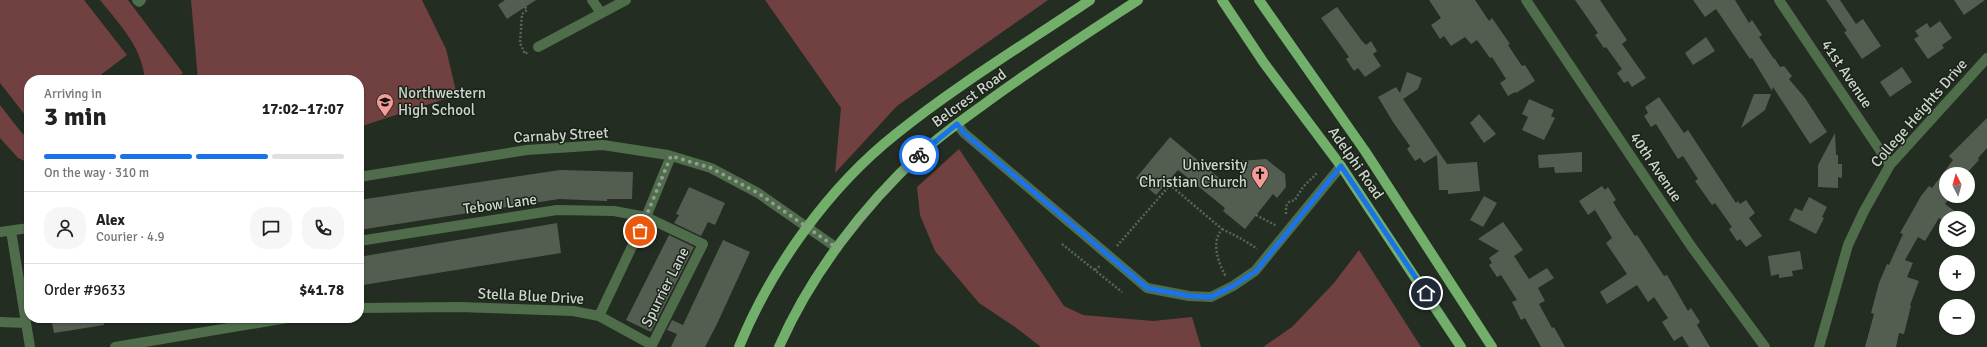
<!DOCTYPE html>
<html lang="en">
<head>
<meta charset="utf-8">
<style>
	:root { --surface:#fff; --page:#f6f6f6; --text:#222; --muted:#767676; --line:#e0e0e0; --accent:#1a73e8 }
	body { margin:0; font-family:Signika,sans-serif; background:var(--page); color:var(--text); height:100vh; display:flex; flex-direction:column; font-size:15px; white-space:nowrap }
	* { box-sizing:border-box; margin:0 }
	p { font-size:13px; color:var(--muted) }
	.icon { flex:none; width:22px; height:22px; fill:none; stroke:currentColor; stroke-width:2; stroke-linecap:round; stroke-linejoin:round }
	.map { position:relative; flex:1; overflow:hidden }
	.details { position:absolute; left:24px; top:75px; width:340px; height:248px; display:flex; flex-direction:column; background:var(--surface); border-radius:16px; box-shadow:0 1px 3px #0004 }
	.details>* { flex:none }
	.needle { width:26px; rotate:354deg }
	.tools { position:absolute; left:1939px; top:167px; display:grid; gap:8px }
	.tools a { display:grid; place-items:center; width:36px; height:36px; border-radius:50%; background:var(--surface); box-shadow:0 1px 3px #0004; font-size:20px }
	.pin { position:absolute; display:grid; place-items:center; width:34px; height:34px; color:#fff; margin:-17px; border:2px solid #fff; border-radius:50%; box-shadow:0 1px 4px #0007 }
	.courier { position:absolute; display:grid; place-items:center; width:40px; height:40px; margin:-20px; border:3px solid #1a73e8; border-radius:50%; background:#fff; color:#222; box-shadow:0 1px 5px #0007 }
	.summary em { font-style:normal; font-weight:800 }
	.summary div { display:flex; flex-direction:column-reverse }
	.summary { display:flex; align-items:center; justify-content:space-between; height:68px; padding:0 20px }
	h1 { font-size:26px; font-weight:800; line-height:30px }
	.bar { display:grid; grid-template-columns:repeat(4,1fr); gap:6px 4px; align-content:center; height:48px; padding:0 20px }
	.bar i { height:5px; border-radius:3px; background:var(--line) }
	.bar .selected { background:var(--accent) }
	.bar p { grid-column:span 4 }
	.line { display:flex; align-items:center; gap:10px; padding:0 20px; border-top:1px solid var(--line) }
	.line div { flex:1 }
	.round { display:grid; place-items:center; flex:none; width:42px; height:42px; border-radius:16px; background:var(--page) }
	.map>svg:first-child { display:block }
	.green { fill:#704140 }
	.building { fill:#535e51 }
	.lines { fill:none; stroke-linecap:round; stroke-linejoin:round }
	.path { stroke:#5b645a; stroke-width:2.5; stroke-dasharray:2 2; stroke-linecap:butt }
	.minor { stroke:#4f6d4b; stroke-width:10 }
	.major { stroke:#71af6a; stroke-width:10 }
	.done { stroke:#929a91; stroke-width:4; stroke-dasharray:0 7.2 }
	.route { stroke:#1a73e8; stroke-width:5 }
	.labels { text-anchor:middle; stroke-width:3; stroke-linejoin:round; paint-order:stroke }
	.street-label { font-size:15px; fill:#ced5cd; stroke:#1a2318 }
	.poi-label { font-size:15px; fill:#ced5cd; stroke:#1a2318; text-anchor:start }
</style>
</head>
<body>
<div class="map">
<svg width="1987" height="347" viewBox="0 0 1987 347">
	<rect width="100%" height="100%" fill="#232d22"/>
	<path class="green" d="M0,0H84L127,55L94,80H29V120L0,83Z
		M100,0H128L183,73L174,80H145C142,47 120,25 100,0Z
		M191,0H422L446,49L457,95L359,127V80H198Z
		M765,0H1048L897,106L835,173L841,108Z
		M0,105L21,132L29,139V163L18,158L0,138Z
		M959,149L1064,306L1083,315L1153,321L1192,317L1201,347H1041L1015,327L979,303L935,251L920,215L917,187Z
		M1359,250L1421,347H1263L1292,327L1334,283Z"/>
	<path class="building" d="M505,0H536L507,19L498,5Z
		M1429,0H1475L1489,21L1492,18L1510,44L1508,45L1522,66L1525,65L1535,81L1516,93L1515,92L1508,96L1500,83L1506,79L1492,57L1490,58L1477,40L1471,44L1465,37L1451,46L1444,36L1440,39L1431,25L1441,18Z
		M1575,0H1600L1627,40L1622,44L1646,78L1632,87L1628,81L1624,83L1617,73L1622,69L1606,47L1604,48L1595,35L1598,33Z
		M1693,0H1735L1749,23L1752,20L1762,35L1759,37L1774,59H1775L1780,67L1784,66L1792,76L1789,79L1805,98L1827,132L1810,144L1773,87L1772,91L1752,58L1750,59L1716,9L1705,17Z
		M1826,0H1840L1856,24L1863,19L1881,46L1862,59L1844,32L1847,31Z
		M1954,0H1985L1964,15Z
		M1337,7L1362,41L1366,45L1371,41L1377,51L1373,54L1381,66L1365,77L1358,68L1354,71L1346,59L1349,57L1321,18Z
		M1940,21L1952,38L1942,45L1944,48L1928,59L1914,39L1919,36L1915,31L1927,23L1930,28Z
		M1706,37L1715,51L1693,65L1685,53Z
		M1902,67L1912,82L1890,97L1880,82Z
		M1407,72L1422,78L1418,89L1403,99L1447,164L1477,162L1480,191L1448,194V190H1439L1437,155L1424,163L1420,158L1415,161L1407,149L1410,146L1393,122L1378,97L1396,87L1400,93Z
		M1754,94H1771L1765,110L1741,128Z
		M1659,97L1684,133L1688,130L1736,203L1738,201L1740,204L1746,200L1755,213L1749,218L1762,236L1746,247L1740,239L1737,241L1729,229L1732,227L1715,203L1712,205L1695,181L1698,179L1683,156L1678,159L1656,124L1651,127L1644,116L1648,113L1645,107Z
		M1529,99L1554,110L1551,116L1555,118L1544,140L1522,130L1528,117L1522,114Z
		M1479,114L1496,134L1484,143L1470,123Z
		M1987,118V148L1978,158L1979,160L1966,174H1946V196H1952L1945,204L1957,213L1953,218H1946V223L1939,218L1925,241L1918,237L1905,260L1913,263L1907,277L1919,281L1910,305L1911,306L1904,334L1899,333L1896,347H1865L1874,314L1871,313L1879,283L1887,264L1889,265L1903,234L1900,233L1921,196L1929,186L1932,188L1953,160L1949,156Z
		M1835,133L1836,155H1838V164H1842V178L1838,177V188L1818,187V165Z
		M1170,137L1231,188L1248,167L1240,161L1266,159L1285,174L1286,187L1277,198L1273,194L1245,229L1223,211L1225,208L1178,170L1156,195L1136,178Z
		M1582,152V172L1555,173L1554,167L1539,168L1538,155Z
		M560,170L633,172L632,199H607V201L559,199L359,230V200Z
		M1602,186L1605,190L1608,187L1616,200L1613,202L1619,212L1635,236L1637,235L1664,276L1667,275L1688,311L1691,308L1700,322L1697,325L1710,347H1689L1682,336L1674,341L1662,322L1668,318L1654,297L1648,302L1637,285L1607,304L1600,292L1627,274L1606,243L1612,238L1595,210L1588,215L1579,201Z
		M689,187L725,203L715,225L708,222L701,236L674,223L679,215L676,214Z
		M1484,196L1497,203L1483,227L1470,220Z
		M1809,197L1827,207L1822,217L1824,218L1816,234L1789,220L1795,208L1802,211Z
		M1503,222L1523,250L1514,256L1529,279L1547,268L1554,278L1538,288L1545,301L1539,304L1552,328L1554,327L1565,347H1541L1525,318L1521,320L1512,302L1517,300L1501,275L1497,277L1489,265L1492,263L1489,258L1499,251L1478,239Z
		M557,223L561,253L363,285L359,257Z
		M669,235L694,247L651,332L626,320Z
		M723,240L750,252L717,324L705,347H671L677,334L667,330L672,320L683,325Z
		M1800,251L1803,269L1792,271L1793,276L1779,278V274L1771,276L1768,256Z
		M51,318H103L104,325L54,333Z"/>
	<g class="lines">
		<path class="path" d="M521,0L527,10L522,14L520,43L525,54L528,52
			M1286,214V206L1289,202L1295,200L1303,187L1317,173
			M1256,215L1277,226
			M1222,229C1234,235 1245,240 1257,249
			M1062,244L1122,292
			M1117,246L1170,185L1222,229C1211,243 1218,261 1225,275L1227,274
			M1095,270L1101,265"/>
		<path class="minor" d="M137,0L139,2L141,0
			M592,0L601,13
			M1526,0L1691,246L1765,347
			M1779,0L1890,165
			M538,47L626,0
			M957,124L964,133L1147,288L1189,296L1211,297L1233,286L1255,271L1341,166
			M359,177L527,150L603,145L668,155L711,168L758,193L837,248
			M11,231L30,347
			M0,232L29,228
			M359,241L557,210L614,211L646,217L703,244L652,345L599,316L573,311L459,307L359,308
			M599,316L646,217L671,156
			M0,322L26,323
			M115,347L287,318
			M1819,347L1848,245L1864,211L1890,165L1987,58"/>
		<path class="major" d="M1222,0L1264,63L1341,166L1461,347
			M1259,0L1365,151L1492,347
			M739,347C771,268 829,187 896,134C957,85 1025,44 1090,0
			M779,347C811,274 863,207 921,153C940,136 962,120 983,105C1033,68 1086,34 1138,0"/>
	</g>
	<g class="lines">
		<path class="done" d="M640,231L671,156L711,168L758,193L837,248L888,186L919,155"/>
		<path class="route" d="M919,155L957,124L964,133L1147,288L1189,296L1211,297L1233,286L1256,271L1341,166L1426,293"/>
	</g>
	<defs>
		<symbol id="school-pin" viewBox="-11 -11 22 30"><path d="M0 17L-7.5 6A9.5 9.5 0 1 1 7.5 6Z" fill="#f59b9a" stroke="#1a2318"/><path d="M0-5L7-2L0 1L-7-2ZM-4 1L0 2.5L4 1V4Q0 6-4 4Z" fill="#111"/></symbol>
		<symbol id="church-pin" viewBox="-11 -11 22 30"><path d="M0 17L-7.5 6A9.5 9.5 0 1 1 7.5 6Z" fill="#f59b9a" stroke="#1a2318"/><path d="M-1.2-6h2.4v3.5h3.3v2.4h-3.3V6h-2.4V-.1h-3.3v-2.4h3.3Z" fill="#111"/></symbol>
	</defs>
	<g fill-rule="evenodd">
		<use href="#school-pin" x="375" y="92" width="20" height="27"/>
		<use href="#church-pin" x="1250" y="164" width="20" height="27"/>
	</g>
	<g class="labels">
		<g class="street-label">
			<text transform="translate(1847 74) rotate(56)" y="5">41st Avenue</text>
			<text transform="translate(969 98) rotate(-36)" y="5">Belcrest Road</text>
			<text transform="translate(1919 113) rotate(-49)" y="5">College Heights Drive</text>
			<text transform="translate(561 135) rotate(-3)" y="5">Carnaby Street</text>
			<text transform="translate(1356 163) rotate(55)" y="5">Adelphi Road</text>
			<text transform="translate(1656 167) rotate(56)" y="5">40th Avenue</text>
			<text transform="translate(500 204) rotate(-8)" y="5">Tebow Lane</text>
			<text transform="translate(665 287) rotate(-63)" y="5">Spurrier Lane</text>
			<text transform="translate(531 296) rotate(3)" y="5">Stella Blue Drive</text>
		</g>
		<g class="poi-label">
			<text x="398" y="98">Northwestern<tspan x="398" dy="17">High School</tspan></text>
			<text x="1247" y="170" text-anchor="end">University<tspan x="1247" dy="17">Christian Church</tspan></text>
		</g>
	</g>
</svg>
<div class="tools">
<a><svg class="needle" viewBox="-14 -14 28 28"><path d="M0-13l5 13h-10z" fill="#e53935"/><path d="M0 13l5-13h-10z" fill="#767676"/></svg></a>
<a><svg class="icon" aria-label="layers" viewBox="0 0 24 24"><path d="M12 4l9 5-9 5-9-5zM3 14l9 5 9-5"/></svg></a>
<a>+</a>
<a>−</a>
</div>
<div class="pin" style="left:640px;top:231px;background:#ea580c"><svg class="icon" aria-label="bag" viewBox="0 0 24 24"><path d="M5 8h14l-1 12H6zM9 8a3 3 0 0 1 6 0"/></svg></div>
<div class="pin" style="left:1426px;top:293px;background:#1f2937"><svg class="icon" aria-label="home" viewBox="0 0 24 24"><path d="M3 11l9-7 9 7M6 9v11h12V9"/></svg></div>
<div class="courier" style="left:919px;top:155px"><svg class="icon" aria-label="bike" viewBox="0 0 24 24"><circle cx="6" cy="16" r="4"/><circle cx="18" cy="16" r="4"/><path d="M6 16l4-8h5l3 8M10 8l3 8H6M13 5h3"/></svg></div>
<section class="details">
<div class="summary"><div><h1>3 min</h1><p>Arriving in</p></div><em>17:02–17:07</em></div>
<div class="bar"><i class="selected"></i><i class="selected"></i><i class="selected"></i><i></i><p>On the way · 310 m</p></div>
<div class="line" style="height:72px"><a class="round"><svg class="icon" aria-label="person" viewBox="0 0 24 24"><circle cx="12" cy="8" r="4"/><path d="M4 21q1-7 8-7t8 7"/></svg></a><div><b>Alex</b><p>Courier · 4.9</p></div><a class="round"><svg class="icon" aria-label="chat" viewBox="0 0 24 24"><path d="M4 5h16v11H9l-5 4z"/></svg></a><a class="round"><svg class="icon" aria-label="phone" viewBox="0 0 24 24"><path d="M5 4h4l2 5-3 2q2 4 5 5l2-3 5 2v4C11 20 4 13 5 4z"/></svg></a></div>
<div class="line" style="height:52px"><div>Order #9633</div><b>$41.78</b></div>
</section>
</div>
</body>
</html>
